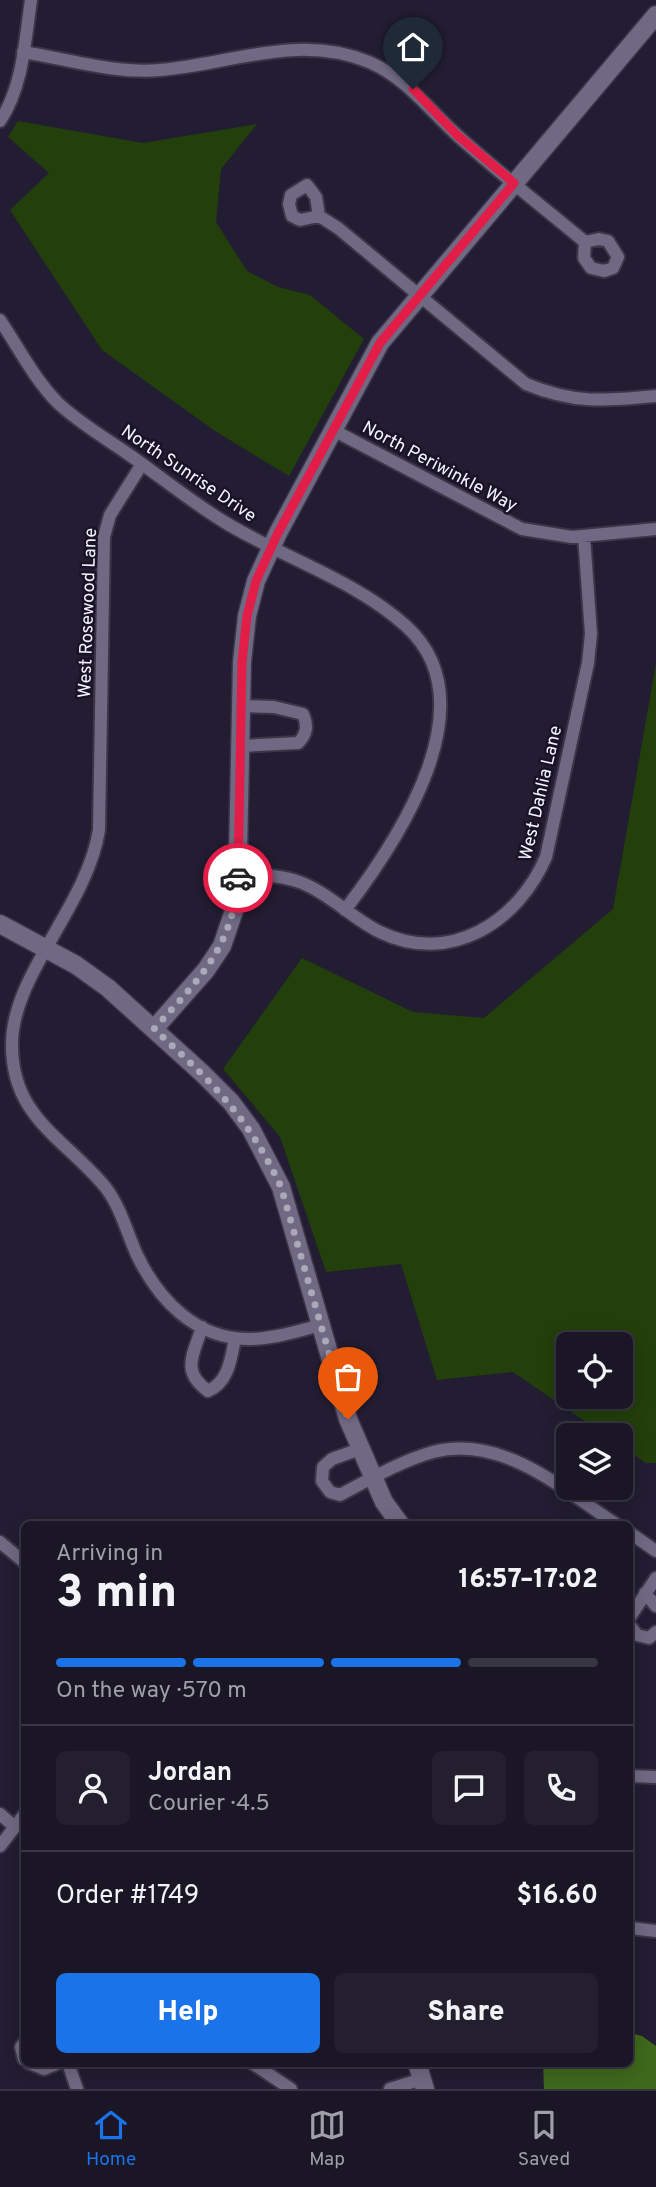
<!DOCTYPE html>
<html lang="en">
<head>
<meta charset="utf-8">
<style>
	:root { --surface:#1a1626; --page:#231f2e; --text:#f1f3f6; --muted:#9f9fa7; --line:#383543; --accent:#1a73e8 }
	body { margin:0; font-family:Overpass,sans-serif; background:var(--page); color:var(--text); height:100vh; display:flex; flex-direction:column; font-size:26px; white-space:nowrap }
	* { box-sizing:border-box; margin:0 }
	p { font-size:23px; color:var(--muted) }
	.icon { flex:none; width:38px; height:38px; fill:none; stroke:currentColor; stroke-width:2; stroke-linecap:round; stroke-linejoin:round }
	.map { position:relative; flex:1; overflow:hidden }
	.sheet { position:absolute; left:21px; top:1521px; width:612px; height:546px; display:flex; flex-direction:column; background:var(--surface); border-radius:10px; box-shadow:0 4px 18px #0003,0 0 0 2px var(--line) }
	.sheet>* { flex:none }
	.tools { position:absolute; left:556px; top:1332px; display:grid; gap:14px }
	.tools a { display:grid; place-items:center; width:77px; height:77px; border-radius:10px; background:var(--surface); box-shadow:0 4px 18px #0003,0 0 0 2px var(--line); font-size:35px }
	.pin { position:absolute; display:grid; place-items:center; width:60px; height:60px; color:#fff; margin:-72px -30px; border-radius:50% 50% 50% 0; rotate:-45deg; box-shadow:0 0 7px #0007 }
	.pin .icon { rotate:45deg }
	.courier { position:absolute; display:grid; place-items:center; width:70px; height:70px; margin:-35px; border:5px solid #e11d48; border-radius:50%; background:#fff; color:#222; box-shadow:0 2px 9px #0007 }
	.head em { font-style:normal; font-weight:800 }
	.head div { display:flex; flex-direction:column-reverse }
	.head { display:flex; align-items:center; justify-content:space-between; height:119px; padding:0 35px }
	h1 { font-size:46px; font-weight:800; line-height:52px }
	.bar { display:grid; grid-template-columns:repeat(4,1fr); gap:10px 7px; align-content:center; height:84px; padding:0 35px }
	.bar i { height:9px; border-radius:5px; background:var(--line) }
	.bar .current { background:var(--accent) }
	.bar p { grid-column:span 4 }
	.line { display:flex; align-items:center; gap:18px; padding:0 35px; border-top:2px solid var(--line) }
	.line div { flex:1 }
	.round { display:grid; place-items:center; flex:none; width:74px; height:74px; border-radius:10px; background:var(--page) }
	.primary-button { display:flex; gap:14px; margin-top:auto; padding:14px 35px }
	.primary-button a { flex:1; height:80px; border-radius:10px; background:var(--accent); color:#fff; font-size:28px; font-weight:800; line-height:80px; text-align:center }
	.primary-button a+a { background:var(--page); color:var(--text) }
	.tabs { display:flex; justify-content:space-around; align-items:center; height:98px; border-top:2px solid var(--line); background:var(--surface); font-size:19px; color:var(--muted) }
	.tabs a { display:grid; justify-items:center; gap:4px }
	.tabs .current { color:var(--accent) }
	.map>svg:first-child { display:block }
	.green { fill:#233f0b; fill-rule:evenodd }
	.water { fill:#3e681c }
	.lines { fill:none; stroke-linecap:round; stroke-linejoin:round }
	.street-casing { stroke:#3b3647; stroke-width:16 }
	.secondary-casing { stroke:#3b3647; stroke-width:21 }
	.street { stroke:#6f6983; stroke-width:12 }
	.secondary { stroke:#6f6983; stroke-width:18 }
	.done { stroke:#aba8b7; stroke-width:7; stroke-dasharray:0 12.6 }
	.route { stroke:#e11d48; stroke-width:9 }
	.labels { text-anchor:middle; stroke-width:5; stroke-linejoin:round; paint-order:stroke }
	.street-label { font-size:18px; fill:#f5f3ff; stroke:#191328 }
</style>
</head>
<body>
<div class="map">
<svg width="656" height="2089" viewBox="0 0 656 2089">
	<rect width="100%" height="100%" fill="#221d32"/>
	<path class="green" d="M18,121L143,143L257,124L221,169L216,222L247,271L278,287L310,295L364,339L289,476L215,431L102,350L10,210L49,173L8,137Z
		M656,663V1463H646L621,1446V1435H605L513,1372L437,1380L401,1264L326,1272L280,1137L223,1069L302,958L413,1012L484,1018L613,909ZM569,1344H621V1396H569Z"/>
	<path class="water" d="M630,2033L642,2036L656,2046V2089H544L543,2063H630Z"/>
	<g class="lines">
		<defs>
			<path id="street" d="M23,52C67,59 115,74 160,70C231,64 298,33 369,62C408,79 428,109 458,136C499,173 543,207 585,242
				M0,121C23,87 25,40 31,0
				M307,185L316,197L319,216L300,220L292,216L289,204L291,195Z
				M319,216L338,228L526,384C574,404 605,401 656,396
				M599,239L608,241L618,257L613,268L604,271L591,268L584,258L585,242Z
				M0,320C18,347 35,380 58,403C79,423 107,439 131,456C162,478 193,503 226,523C284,558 355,580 406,626C491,703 397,842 345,910
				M333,430L522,529L572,537L656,529
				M142,464L110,515L104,537L99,830C87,906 13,973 12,1043C11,1118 65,1138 106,1188C121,1208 127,1233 137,1255C158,1299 195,1339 249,1339C273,1339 298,1331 321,1325
				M241,746L298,743C307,734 308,726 303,714L274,707L242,706
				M238,874C260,875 282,875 302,883C330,894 353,919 380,932C450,966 518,922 546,857L588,663L591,634L584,536
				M202,1327C194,1354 180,1371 208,1391C229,1382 231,1358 235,1338
				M360,1449L332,1459L323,1467L322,1481L330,1492L340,1495C370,1479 401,1461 433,1452C502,1434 562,1489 616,1524
				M630,1533L656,1551
				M0,1542L24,1562
				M645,1593L656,1606
				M630,1617L656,1578
				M630,1626L637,1635L649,1638L656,1632
				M630,1776L656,1777
				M0,1814L15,1827
				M0,1846L24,1815
				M630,1928L656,1931
				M24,2043L21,2047L24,2059
				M29,2063L44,2069L59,2063
				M68,2063L77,2089
				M252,2063L291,2089
				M390,2089L422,2079"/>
			<path id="secondary" d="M0,924L76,965L108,988L202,1073L231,1102L251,1129L281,1187L348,1419L384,1502L400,1524
				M154,1029L206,970L222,946L237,902L242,662L247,616L256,581L278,533L380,343L656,15
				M417,2063L425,2089"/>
		</defs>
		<use href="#street" class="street-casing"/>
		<use href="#secondary" class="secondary-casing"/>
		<use href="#street" class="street"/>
		<use href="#secondary" class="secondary"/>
	</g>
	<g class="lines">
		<path class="done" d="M238,878C233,948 198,980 154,1029C211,1081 248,1116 281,1187L348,1419"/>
		<path class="route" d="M238,878L242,662L247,616L256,581L278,533L380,343L514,183L457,135L413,89"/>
	</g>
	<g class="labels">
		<g class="street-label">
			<text transform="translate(440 466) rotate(28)" y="6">North Periwinkle Way</text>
			<text transform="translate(189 473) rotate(34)" y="6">North Sunrise Drive</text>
			<text transform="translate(87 613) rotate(-88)" y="6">West Rosewood Lane</text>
			<text transform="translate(540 793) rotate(-77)" y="6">West Dahlia Lane</text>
		</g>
	</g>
</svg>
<div class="tools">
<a><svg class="icon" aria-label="locate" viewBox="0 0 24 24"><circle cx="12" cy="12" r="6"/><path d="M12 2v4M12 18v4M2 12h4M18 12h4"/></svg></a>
<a><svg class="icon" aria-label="layers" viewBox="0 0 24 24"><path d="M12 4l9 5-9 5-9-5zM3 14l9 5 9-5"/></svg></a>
</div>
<div class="pin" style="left:348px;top:1419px;background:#ea580c"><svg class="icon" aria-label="bag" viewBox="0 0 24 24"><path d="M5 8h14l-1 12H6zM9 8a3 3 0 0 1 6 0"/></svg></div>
<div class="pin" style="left:413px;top:89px;background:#1f2937"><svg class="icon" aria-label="home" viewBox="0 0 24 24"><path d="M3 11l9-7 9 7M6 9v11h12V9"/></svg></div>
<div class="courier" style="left:238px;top:878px"><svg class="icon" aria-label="car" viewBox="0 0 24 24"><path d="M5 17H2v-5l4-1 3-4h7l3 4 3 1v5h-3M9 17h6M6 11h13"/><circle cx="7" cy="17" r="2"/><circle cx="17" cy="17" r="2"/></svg></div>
<section class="sheet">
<div class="head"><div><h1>3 min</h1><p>Arriving in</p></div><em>16:57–17:02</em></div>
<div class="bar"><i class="current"></i><i class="current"></i><i class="current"></i><i></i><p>On the way · 570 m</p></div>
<div class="line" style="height:126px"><a class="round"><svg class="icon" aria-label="person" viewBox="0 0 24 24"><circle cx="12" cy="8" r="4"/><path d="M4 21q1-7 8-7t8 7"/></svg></a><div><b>Jordan</b><p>Courier · 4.5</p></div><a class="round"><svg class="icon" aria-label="chat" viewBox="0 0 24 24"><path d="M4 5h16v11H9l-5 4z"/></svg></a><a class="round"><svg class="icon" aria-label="phone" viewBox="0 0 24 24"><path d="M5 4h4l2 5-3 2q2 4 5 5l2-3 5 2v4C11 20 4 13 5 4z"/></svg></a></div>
<div class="line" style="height:91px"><div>Order #1749</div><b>$16.60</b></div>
<div class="primary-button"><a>Help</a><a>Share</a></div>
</section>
</div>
<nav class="tabs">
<a class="current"><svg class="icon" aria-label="home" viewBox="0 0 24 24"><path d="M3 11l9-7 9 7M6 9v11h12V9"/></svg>Home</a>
<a><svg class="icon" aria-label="map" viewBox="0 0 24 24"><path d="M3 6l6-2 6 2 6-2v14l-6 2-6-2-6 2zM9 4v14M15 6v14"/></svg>Map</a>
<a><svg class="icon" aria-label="saved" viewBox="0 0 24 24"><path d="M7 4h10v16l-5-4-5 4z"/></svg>Saved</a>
</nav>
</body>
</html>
